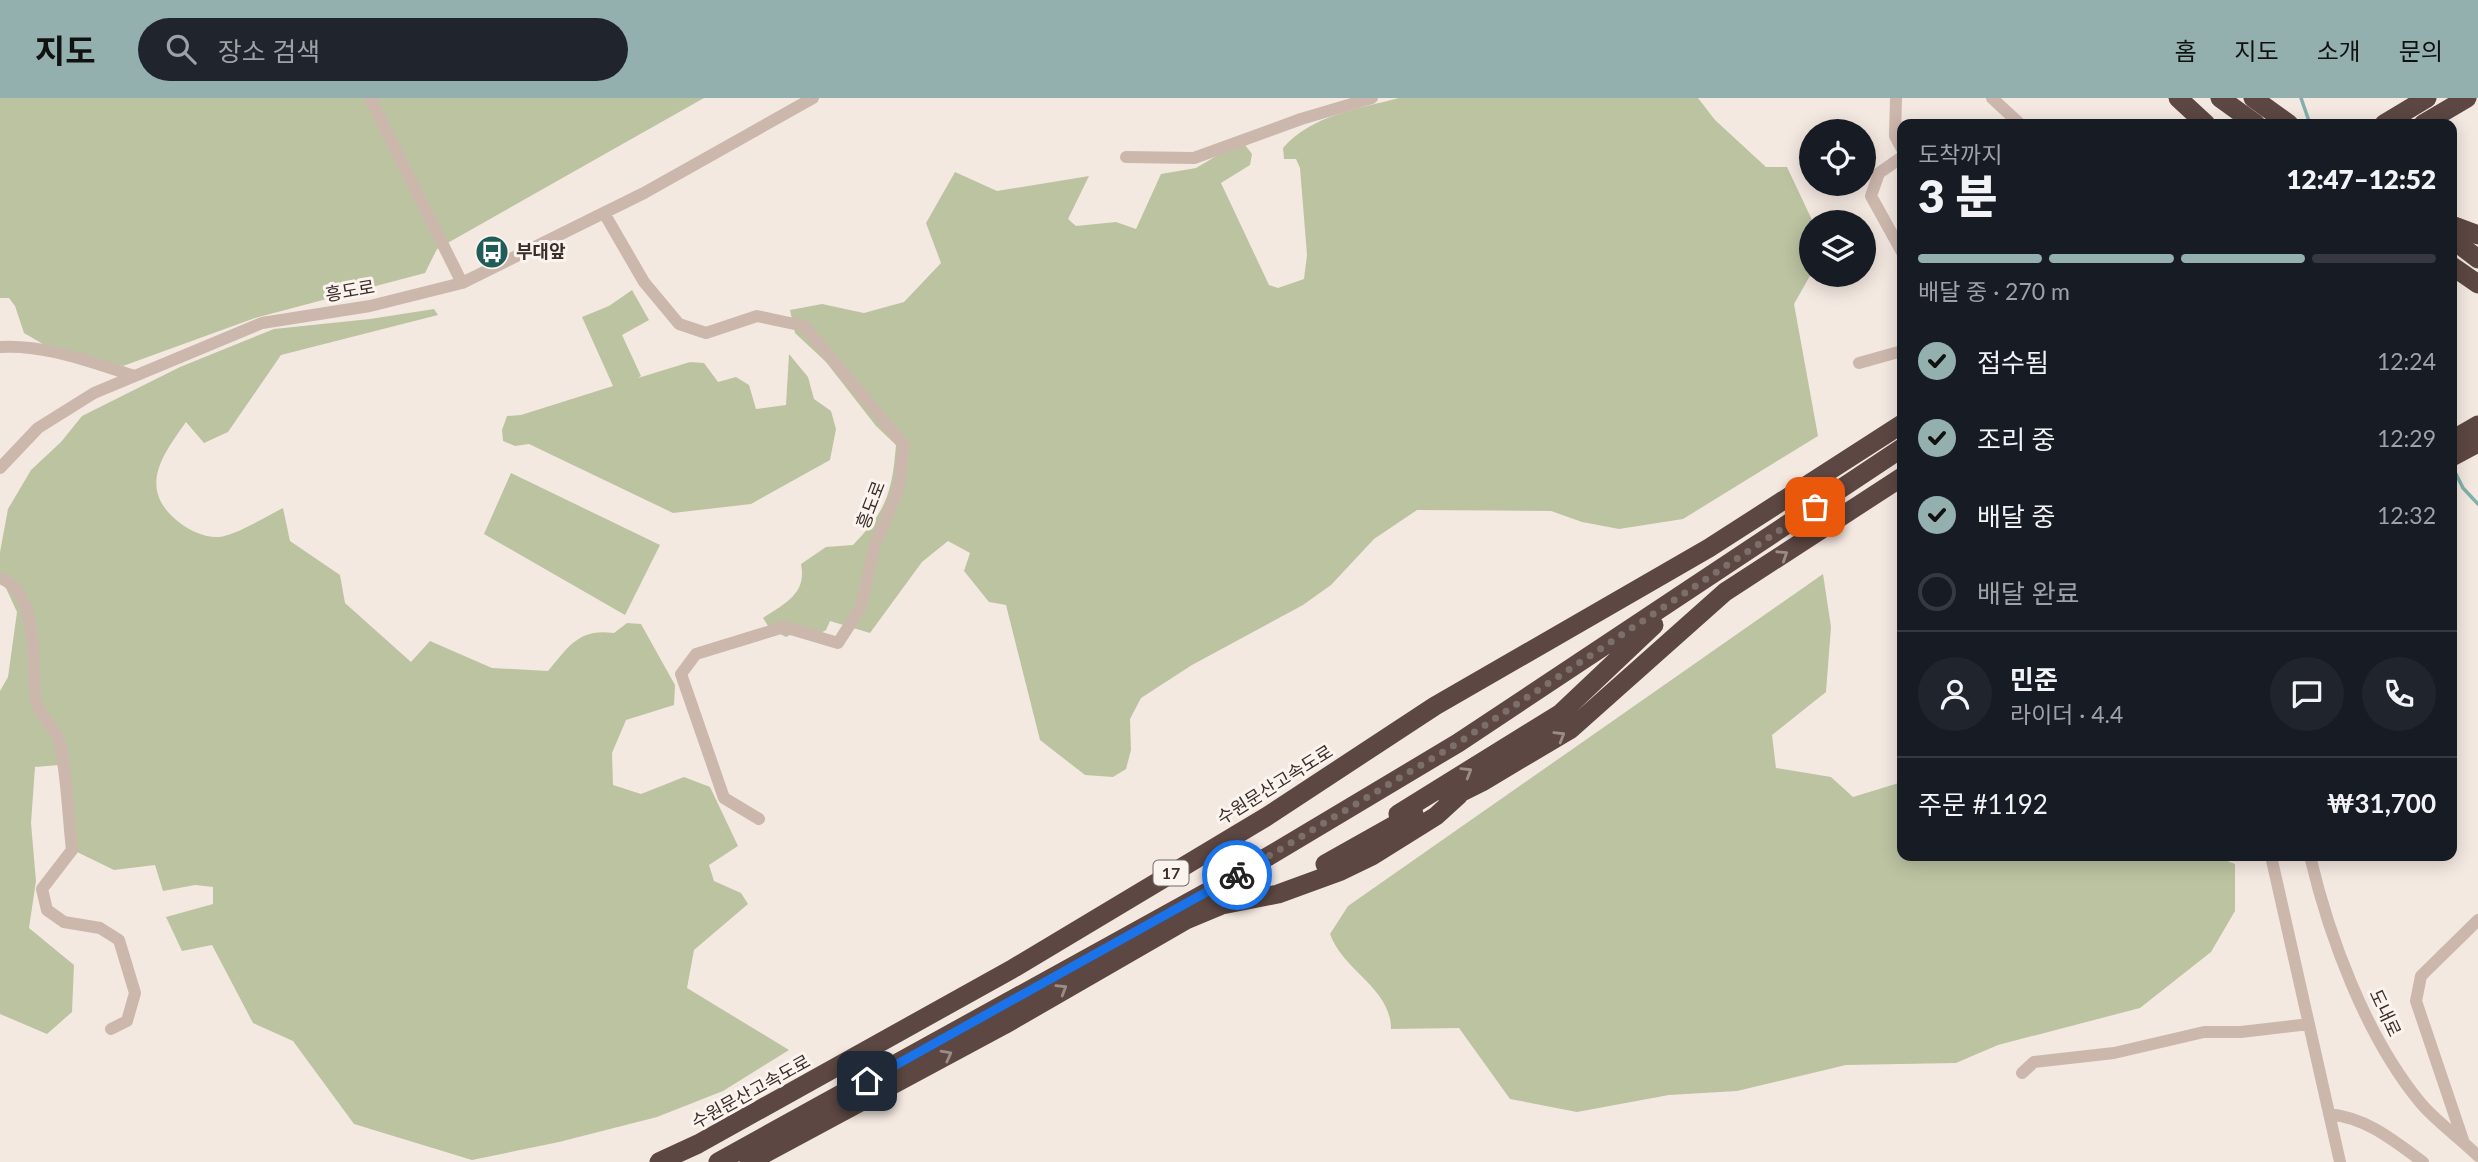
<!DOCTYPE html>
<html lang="ko">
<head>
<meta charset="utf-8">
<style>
	:root { --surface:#171b24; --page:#20242c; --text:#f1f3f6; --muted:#9ea1a6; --line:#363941; --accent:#93b0af }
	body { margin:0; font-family:Lato,"Noto Sans KR",sans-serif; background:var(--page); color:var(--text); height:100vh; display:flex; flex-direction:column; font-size:26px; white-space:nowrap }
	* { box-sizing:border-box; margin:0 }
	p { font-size:23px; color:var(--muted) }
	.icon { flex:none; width:38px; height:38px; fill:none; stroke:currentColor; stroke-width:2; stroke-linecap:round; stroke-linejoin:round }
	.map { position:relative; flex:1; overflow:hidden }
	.panel { position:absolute; left:1897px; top:21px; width:560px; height:742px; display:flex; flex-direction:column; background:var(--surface); border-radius:14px; box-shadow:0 4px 18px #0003 }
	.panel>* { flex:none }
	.fabs { position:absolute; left:1799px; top:21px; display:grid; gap:14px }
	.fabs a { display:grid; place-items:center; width:77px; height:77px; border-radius:50%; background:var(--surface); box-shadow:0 4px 18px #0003; font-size:35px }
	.pin { position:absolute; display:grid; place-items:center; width:60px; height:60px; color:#fff; margin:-30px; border-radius:14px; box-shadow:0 4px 10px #0006 }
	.courier { position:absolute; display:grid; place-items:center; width:70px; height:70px; margin:-35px; border:5px solid #1a73e8; border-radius:50%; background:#fff; color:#222; box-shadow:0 2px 9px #0007 }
	.summary em { font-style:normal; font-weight:800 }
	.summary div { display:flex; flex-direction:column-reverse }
	.summary { display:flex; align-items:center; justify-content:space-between; height:119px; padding:0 21px }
	h1 { font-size:46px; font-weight:800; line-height:52px }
	.bar { display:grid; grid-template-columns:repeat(4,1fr); gap:10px 7px; align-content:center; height:84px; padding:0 21px }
	.bar i { height:9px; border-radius:5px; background:var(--line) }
	.bar .on { background:var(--accent) }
	.bar p { grid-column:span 4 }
	.line { display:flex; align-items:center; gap:18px; padding:0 21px; border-top:2px solid var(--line) }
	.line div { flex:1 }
	.round { display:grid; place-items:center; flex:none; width:74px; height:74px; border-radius:37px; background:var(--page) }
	ol { padding:0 21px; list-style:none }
	li { display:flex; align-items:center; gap:21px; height:77px }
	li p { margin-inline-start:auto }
	li .icon { padding:7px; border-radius:50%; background:var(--accent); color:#111; stroke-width:4 }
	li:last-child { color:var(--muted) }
	li i { width:38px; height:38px; border:4px solid var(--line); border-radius:50% }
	header { display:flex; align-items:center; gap:42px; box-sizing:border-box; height:98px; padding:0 35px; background:var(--accent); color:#111 }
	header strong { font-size:33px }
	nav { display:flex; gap:38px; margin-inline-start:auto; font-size:24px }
	.search { width:490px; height:63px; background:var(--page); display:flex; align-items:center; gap:18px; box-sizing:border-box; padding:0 24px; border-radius:38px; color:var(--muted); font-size:26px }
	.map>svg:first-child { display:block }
	.green { fill:#bcc3a1 }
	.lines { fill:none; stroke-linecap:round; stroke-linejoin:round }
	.stream { stroke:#80b1ad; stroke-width:3.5 }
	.minor { stroke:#ccb7ad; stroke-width:12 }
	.highway { stroke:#5c4742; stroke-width:19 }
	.oneway { stroke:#9c8c87 }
	.done { stroke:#7c6f6b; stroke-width:7; stroke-dasharray:0 12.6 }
	.route { stroke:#1a73e8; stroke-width:9 }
	.labels { text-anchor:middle; stroke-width:6; stroke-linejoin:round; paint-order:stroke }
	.shield { fill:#fbf3ee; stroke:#756966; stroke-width:2 }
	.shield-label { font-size:16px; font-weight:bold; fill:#3b2e2b }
	.poi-label { font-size:18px; font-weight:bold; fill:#3b2e2b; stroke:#fbf3ee; text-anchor:start }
	.street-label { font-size:18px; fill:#3b2e2b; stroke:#fbf3ee }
</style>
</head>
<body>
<header>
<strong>지도</strong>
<div class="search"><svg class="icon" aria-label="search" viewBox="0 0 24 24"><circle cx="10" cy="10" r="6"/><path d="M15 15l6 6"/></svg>장소 검색</div>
<nav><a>홈</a><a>지도</a><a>소개</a><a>문의</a></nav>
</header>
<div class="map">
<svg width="2478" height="1064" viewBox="0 0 2478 1064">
	<rect width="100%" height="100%" fill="#f4e9e1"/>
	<path class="green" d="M0,0H704L437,151L425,175L255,220L123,268L48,249L24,235L15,208L9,200H0Z
		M1399,0H1698L1715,22L1766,69H1787L1813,124L1811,176L1794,206L1818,338L1683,421L1619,431L1582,424L1551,413L1417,412L1374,441L1331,487L1303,507L1192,567L1141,600L1130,621L1131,652L1126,671L1113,679L1085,677L1040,642L1006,507L989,504L964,473L970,455L948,443L922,464L870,535L830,523L826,532L816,538L802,531L786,539L770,531L763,520C785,505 807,496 801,466L826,449L853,447C887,412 892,395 896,347L876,328L826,264L795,235L790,212L822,206L864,215L904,204L941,165L926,125L955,74L997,93L1089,78L1068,121L1076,128L1116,124L1136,131L1161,76L1196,70L1235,47H1245L1252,56L1250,67L1221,85L1269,187L1278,190L1304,181L1307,157L1300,70L1296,61H1284L1283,50C1312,17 1358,11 1399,0Z
		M632,192L649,222L622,237L641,278L638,280L690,264L704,265L718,284L736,279L749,287L756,311L786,307L789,256L808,279L814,301L831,313L836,331L830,362L751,406L673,415L529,346L515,348L503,343L502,332L507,318L521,317L613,288L582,219L609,208Z
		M434,211L438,217L281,257L228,334L204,345L186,324C161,359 137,392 180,425C190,433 206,440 219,439C236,437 267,418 283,410L290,443L340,477L345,505L411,564L430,543L492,570L548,573C569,548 579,530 614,535L627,525L641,526L675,587L674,607L626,622L612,655L613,687L641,696L684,679L710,689L738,748L709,767L714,783L741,795L748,806L694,852L687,890L789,952L723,993L657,1019L559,1044L472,1062L354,1026L293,943L253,925L212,847L182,853L166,819L213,806V789L195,787L163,793L155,767L114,772L77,754L59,667L35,669L31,725L36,783L29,830L74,867L72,914L47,936L0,916V593L8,579L17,514L0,477V454L8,411L31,372L61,344L82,318L180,269L274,231L370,221Z
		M511,375L660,447L625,517L484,436Z
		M1823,476L1831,529L1826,594L1772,637L1776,670L1831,679L1853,699L1902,684V758H2214L2235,766V813L2211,854L2140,910L1998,947L1956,965L1846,967L1737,993L1669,997L1577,1014L1510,1001L1459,930L1391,931C1391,890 1343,873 1330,836L1348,808Z"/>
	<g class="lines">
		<path class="stream" d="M2301,0L2310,26
			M2452,368L2463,390L2478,406"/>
		<path class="minor" d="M370,0L462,185
			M1896,0L1895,38L1902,51
			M1992,0L2020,26
			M1126,59L1194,60L1301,21L1372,0
			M1902,59L1879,75L1871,98L1902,154
			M604,115L644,184L679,226L706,235L757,218L804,228L904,347L899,389L875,447L861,509L838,545L784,529L696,556L681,576L724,700L759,721
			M0,249C45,246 93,265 135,278
			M1859,265L1902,253
			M0,370L38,330L94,295L262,225L370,208L462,185L644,95L813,0
			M0,480C41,496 31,568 36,603C39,618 56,630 60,645C67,679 68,717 72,752L42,791L47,812L64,824L100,830L119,842L135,895L127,923L111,931
			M2271,758L2340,1064
			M2310,758C2329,839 2366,938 2419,1003C2435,1023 2459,1039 2478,1058
			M2022,975L2034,964L2114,955L2204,934H2241L2309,926
			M2329,1016C2367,1020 2393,1042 2423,1064
			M2463,1042L2416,903L2421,878L2478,822"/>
		<path class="highway" d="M2178,0L2206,26
			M2220,0L2256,26
			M2253,0L2289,26
			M2384,26L2427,0
			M2423,26L2467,0
			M2452,127L2478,137
			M2452,141L2478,161
			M2452,168L2478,186
			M2452,342L2478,327
			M2452,359L2478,345
			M1448,701L1482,684L1571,631L1725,494L1902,379
			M1398,716L1561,615L1654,527
			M1325,766L1414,716
			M659,1064L698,1046L1014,870L1266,719L1435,608L1709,450L1902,326
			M718,1064L1227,783L1458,645L1902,350
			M749,1064L1004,927L1186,822L1222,807L1278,796L1341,773L1372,758L1436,718L1459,697"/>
	</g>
	<defs><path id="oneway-chevron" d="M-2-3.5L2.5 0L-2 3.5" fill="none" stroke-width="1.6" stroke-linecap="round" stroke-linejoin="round" transform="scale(1.75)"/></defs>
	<g class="oneway">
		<use href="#oneway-chevron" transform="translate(1783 457) rotate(-33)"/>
		<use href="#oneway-chevron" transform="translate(1560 638) rotate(-31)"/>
		<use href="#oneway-chevron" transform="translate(1467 674) rotate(-31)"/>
		<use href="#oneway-chevron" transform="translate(1062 891) rotate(-31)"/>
		<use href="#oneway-chevron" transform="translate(947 957) rotate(-28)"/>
	</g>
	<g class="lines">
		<path class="done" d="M1237,777L1458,645L1815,409"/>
		<path class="route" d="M867,983L1237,777"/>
	</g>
	<defs>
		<symbol id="bus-disc" viewBox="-11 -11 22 22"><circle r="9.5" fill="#205d59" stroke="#fbf3ee"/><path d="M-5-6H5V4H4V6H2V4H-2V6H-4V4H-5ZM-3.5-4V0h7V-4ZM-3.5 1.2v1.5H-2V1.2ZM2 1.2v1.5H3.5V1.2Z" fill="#fff"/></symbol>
	</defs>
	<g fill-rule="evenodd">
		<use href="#bus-disc" x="473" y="135" width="38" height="38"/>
	</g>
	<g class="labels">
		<rect class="shield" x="1153.5" y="762.5" width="35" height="25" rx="5"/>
		<g class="shield-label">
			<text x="1171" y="781">17</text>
		</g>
		<g class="poi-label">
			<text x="516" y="160">부대앞</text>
		</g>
		<g class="street-label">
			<text transform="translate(350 193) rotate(-10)" y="6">흥도로</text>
			<text transform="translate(871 407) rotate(-69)" y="6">흥도로</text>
			<text transform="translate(1275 687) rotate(-32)" y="6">수원문산고속도로</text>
			<text transform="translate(2385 915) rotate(65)" y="6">도내로</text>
			<text transform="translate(751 994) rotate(-29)" y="6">수원문산고속도로</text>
		</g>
	</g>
</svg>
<div class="fabs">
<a><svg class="icon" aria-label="locate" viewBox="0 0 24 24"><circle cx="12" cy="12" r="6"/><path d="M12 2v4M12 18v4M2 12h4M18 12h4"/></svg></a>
<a><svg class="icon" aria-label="layers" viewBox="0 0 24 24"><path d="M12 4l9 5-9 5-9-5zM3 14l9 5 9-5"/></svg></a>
</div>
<div class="pin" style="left:1815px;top:409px;background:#ea580c"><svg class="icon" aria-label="bag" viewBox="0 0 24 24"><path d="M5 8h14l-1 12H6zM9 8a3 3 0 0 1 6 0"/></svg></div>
<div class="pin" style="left:867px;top:983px;background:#1f2937"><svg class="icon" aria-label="home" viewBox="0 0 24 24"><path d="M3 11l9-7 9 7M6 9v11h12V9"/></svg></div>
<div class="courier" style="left:1237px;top:777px"><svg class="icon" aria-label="bike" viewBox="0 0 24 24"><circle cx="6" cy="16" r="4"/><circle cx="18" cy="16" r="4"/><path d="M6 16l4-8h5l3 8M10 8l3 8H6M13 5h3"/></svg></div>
<section class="panel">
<div class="summary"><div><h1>3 분</h1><p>도착까지</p></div><em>12:47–12:52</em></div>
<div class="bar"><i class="on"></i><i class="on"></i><i class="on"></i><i></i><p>배달 중 · 270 m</p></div>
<ol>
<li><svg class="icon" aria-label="check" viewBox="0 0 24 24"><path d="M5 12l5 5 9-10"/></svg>접수됨<p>12:24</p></li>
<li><svg class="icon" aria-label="check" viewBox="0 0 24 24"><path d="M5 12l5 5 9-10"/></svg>조리 중<p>12:29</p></li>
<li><svg class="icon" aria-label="check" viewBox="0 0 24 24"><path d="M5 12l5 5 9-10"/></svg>배달 중<p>12:32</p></li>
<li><i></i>배달 완료</li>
</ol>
<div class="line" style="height:126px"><a class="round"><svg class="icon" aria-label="person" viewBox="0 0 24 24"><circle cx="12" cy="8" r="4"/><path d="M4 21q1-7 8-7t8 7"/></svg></a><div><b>민준</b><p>라이더 · 4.4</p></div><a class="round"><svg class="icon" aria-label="chat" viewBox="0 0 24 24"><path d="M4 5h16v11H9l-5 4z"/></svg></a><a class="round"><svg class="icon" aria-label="phone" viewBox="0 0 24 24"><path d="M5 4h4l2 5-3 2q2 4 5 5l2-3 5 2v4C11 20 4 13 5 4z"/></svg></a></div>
<div class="line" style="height:91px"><div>주문 #1192</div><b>₩31,700</b></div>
</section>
</div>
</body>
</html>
